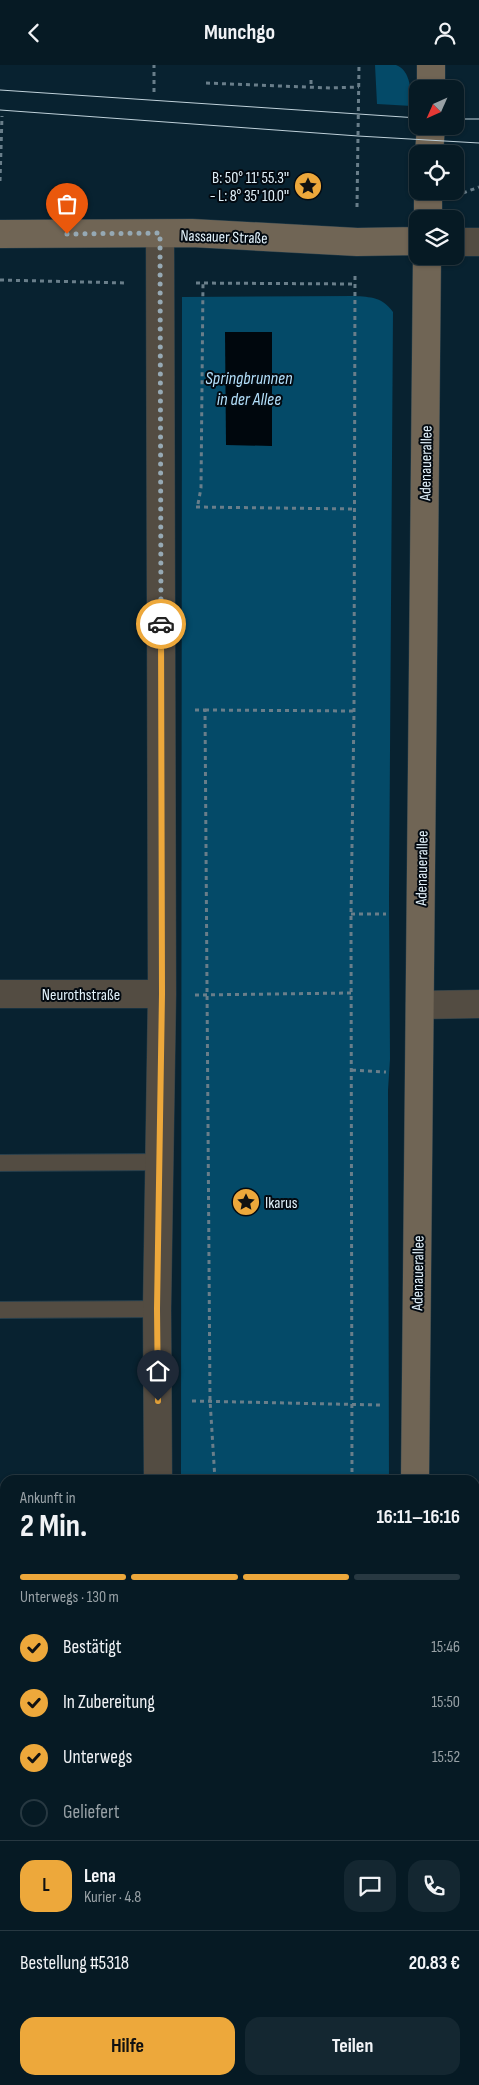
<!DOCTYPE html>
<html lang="de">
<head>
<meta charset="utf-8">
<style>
	:root { --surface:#061a24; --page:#142731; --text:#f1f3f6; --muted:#98a1a6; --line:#273841; --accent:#eda83b }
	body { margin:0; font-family:"Sofia Sans Condensed",sans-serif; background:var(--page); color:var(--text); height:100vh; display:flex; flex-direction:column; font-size:19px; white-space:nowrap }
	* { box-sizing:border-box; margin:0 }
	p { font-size:16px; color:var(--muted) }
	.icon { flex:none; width:28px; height:28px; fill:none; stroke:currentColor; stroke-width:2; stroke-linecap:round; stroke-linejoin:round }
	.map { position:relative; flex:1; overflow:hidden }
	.details { position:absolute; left:0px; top:1410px; width:480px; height:610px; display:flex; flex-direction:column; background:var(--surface); border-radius:15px 15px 0 0; box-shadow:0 1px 4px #0004,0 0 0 1px var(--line) }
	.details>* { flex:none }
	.needle { width:32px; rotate:225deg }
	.controls { position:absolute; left:409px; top:15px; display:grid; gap:10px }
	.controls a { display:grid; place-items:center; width:55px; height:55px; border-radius:10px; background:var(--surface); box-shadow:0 1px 4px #0004,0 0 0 1px var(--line); font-size:25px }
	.pin { position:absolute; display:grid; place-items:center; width:42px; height:42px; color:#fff; margin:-51px -21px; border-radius:50% 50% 50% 0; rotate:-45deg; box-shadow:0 0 5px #0007 }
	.pin .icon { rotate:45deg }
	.courier { position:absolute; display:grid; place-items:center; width:50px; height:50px; margin:-25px; border:4px solid #eda83b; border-radius:50%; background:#fff; color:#222; box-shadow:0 1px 6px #0007 }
	.head em { font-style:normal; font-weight:700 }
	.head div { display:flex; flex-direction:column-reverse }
	.head { display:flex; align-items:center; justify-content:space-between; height:85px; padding:0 20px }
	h1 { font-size:32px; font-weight:700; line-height:38px }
	.bar { display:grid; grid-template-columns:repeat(4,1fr); gap:8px 5px; align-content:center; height:60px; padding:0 20px }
	.bar i { height:6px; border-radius:4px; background:var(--line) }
	.bar .on { background:var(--accent) }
	.bar p { grid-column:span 4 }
	.line { display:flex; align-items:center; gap:12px; padding:0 20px; border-top:1px solid var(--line) }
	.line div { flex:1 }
	.round { display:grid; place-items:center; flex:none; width:52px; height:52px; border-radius:15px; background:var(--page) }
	ol { padding:0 20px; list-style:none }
	li { display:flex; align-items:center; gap:15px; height:55px }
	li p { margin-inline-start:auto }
	li .icon { padding:5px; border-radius:50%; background:var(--accent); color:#111; stroke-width:4 }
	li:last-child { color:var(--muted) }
	li i { width:28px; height:28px; border:2px solid var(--line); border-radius:50% }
	.button { display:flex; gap:10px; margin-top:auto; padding:10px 20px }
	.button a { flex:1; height:58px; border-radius:15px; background:var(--accent); color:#111; font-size:20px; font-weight:700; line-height:58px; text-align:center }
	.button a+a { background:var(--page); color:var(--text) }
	header { display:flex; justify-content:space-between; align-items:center; height:65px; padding:0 20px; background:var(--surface); font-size:22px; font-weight:700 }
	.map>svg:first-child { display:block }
	.green { fill:#044a68 }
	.water { fill:#00070d }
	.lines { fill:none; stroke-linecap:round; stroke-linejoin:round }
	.service-casing { stroke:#273f4c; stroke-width:18 }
	.minor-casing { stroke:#273f4c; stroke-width:29 }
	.tertiary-casing { stroke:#273f4c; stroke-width:29 }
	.secondary-casing { stroke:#273f4c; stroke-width:29 }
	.path { stroke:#697e8a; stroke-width:3; stroke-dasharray:4 4; stroke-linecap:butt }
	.service { stroke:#534c42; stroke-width:16 }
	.minor { stroke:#534c42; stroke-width:28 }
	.tertiary { stroke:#534c42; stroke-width:28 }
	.secondary { stroke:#706555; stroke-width:28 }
	.tram { stroke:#bfd1da; stroke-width:1 }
	.done { stroke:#96a9b4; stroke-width:5; stroke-dasharray:0 9 }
	.route { stroke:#eda83b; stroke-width:6 }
	.labels { text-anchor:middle; stroke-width:4; stroke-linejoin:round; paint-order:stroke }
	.poi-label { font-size:16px; fill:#e2f2fb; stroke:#030a11; text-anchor:end }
	.street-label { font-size:16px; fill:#e2f2fb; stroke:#030a11 }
	.water-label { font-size:18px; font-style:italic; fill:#b3dffa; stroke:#030a11 }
</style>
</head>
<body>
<header><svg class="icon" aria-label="back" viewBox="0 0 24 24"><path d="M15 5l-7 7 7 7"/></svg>Munchgo<svg class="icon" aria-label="person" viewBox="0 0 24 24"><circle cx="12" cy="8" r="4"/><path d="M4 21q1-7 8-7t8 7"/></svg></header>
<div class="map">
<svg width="479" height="2020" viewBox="0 0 479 2020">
	<rect width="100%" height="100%" fill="#082230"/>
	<path class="green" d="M375,0C381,0 390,0 396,0C411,5 411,28 412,41L377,39Z
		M354,231C371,232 382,232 393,247L389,834L390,994L388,1025L389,1415H181L182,232Z"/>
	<path class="water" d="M225,267H272V381L226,380Z"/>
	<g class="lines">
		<defs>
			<path id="service" d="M0,1098L159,1097
				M0,1245L157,1244
				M0,1684L5,1685"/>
			<path id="minor" d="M455,177H479
				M0,929H162
				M420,940L479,939
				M158,1415L157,1244L162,929L160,169"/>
			<path id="tertiary" d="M0,2009L5,2010
				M25,2015L47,2020"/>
			<path id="secondary" d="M431,0V24
				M429,89L431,61
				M428,154V126
				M0,169L192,168L357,177L418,176
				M415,1415L427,191
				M409,2020V2015"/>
		</defs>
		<use href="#service" class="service-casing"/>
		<use href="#minor" class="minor-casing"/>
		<use href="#tertiary" class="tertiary-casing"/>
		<use href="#secondary" class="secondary-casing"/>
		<path class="path" d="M311,15V22
			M206,18L330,23L359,22
			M154,27V0
			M0,116L2,51
			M463,128L479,122
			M357,142L359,0
			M0,215L127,218
			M196,218L355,219
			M198,439L201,423L203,218
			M196,442L355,444
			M195,645H205L210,1335L215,1415
			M205,645L354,646
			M351,849H386
			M195,930L351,928
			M352,1005L386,1007
			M192,1336L380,1340
			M352,1415L351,849L354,646L355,211
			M324,2015L328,2020
			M361,2015L362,2020
			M226,2020L231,2015
			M343,2020L349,2015"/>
		<use href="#service" class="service"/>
		<use href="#minor" class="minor"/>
		<use href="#tertiary" class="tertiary"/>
		<use href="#secondary" class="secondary"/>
		<path class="tram" d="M0,25L418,53
			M0,45L358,71L479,78
			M455,54H479"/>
	</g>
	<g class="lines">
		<path class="done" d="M67,169L160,168L161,559"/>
		<path class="route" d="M158,1336L157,1244L162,929L161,559"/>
	</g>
	<defs>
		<symbol id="sight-disc" viewBox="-11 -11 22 22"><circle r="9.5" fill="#eda83b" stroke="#030a11"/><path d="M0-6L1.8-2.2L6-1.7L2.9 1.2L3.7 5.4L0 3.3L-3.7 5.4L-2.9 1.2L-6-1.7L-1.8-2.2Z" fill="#111"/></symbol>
	</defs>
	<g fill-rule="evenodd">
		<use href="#sight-disc" x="292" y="105" width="32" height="32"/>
		<use href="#sight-disc" x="230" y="1121" width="32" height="32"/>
	</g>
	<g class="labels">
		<g class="poi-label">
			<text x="289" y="118">B: 50° 11' 55.3''<tspan x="289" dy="18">- L: 8° 35' 10.0''</tspan></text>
			<text x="265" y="1143" text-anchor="start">Ikarus</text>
		</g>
		<g class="street-label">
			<text transform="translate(224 171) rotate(2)" y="6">Nassauer Straße</text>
			<text transform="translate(425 398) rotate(-89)" y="6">Adenauerallee</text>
			<text transform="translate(421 803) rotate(-89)" y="6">Adenauerallee</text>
			<text x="81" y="935">Neurothstraße</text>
			<text transform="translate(417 1208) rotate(-89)" y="6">Adenauerallee</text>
		</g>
		<g class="water-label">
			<text x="249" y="319">Springbrunnen<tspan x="249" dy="21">in der Allee</tspan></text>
		</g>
	</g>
</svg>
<div class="controls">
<a><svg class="needle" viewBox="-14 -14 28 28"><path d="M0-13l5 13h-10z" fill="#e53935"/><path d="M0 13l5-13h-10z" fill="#98a1a6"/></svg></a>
<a><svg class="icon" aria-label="locate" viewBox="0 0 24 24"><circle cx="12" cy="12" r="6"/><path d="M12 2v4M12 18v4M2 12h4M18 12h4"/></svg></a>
<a><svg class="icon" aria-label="layers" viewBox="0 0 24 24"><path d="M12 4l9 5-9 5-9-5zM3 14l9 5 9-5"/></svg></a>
</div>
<div class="pin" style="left:67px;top:169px;background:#ea580c"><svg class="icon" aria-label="bag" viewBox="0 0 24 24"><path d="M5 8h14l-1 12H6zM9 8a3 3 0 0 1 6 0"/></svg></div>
<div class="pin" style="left:158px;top:1336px;background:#1f2937"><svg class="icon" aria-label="home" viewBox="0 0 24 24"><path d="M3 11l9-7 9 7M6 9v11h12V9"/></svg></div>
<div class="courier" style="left:161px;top:559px"><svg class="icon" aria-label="car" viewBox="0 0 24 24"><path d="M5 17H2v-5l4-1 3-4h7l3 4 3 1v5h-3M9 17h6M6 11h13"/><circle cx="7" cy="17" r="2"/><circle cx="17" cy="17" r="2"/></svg></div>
<section class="details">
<div class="head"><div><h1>2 Min.</h1><p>Ankunft in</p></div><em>16:11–16:16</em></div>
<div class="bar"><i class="on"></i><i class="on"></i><i class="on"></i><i></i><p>Unterwegs · 130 m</p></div>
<ol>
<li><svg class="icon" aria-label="check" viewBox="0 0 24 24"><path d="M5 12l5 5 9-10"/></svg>Bestätigt<p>15:46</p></li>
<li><svg class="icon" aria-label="check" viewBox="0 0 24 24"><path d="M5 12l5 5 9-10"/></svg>In Zubereitung<p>15:50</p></li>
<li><svg class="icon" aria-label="check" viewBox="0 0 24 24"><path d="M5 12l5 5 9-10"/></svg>Unterwegs<p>15:52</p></li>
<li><i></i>Geliefert</li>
</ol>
<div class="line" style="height:90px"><b class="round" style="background:var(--accent);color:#111">L</b><div><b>Lena</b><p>Kurier · 4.8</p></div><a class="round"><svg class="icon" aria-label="chat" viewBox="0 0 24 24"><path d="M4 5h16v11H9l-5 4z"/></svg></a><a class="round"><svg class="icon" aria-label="phone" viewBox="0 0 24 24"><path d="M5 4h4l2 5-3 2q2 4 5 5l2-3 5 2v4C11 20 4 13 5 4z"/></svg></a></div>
<div class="line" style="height:65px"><div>Bestellung #5318</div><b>20.83 €</b></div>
<div class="button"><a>Hilfe</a><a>Teilen</a></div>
</section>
</div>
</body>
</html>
